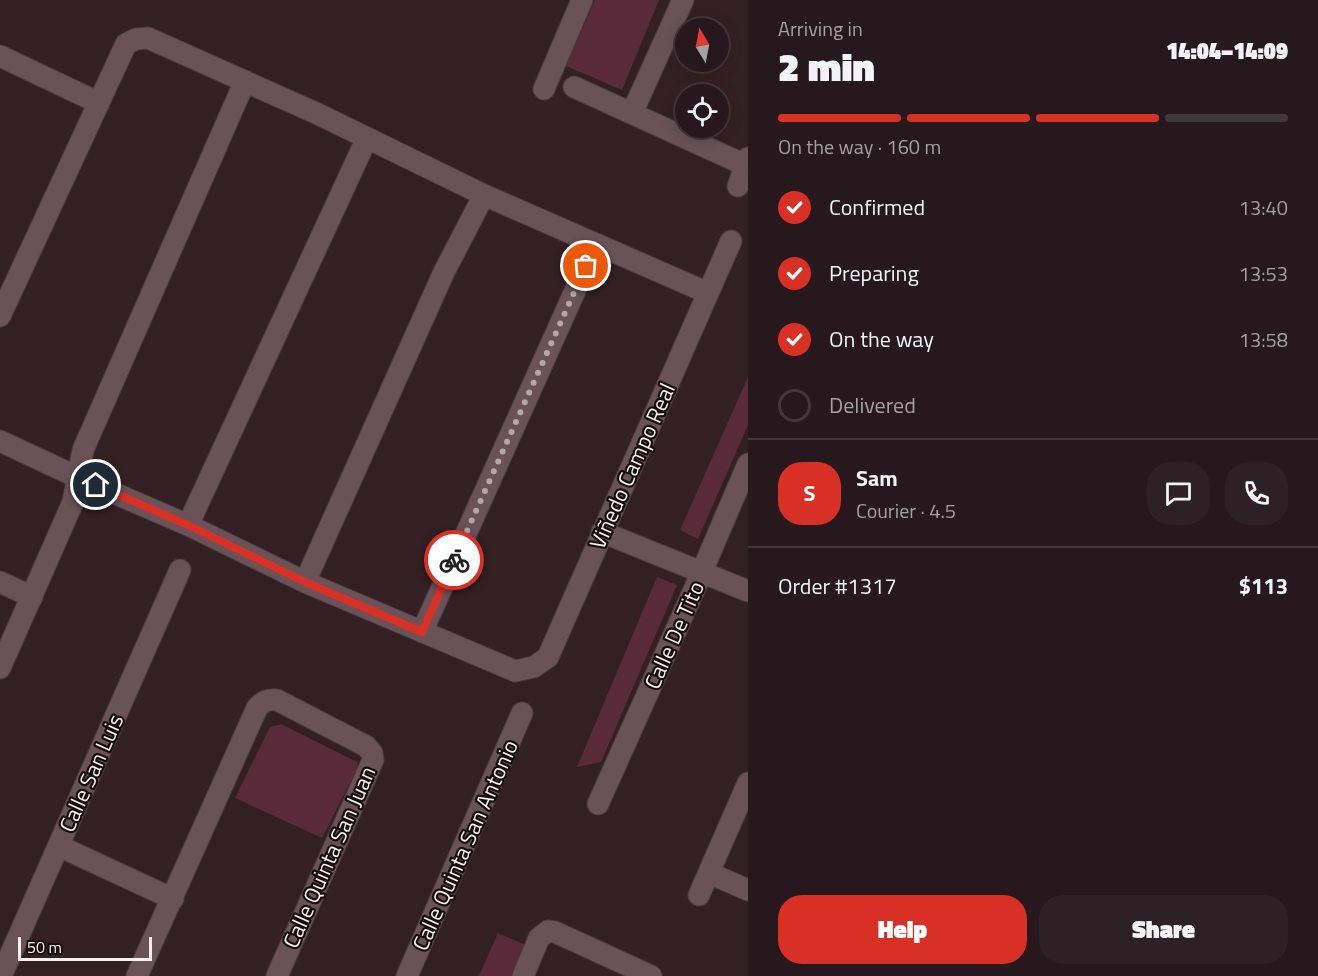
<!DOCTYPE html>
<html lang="en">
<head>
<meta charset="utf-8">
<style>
	:root { --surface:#26181c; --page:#2e2125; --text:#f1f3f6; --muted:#a4a0a3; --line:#42373b; --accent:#d93025 }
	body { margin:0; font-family:"Titillium Web",sans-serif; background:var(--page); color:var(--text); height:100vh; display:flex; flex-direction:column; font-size:22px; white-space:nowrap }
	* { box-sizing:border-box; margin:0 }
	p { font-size:20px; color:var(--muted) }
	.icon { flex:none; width:33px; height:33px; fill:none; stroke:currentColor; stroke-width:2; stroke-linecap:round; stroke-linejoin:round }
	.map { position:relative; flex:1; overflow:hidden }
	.panel { display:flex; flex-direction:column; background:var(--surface); width:570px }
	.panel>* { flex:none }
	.needle { width:39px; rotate:350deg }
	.buttons { position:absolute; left:675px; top:18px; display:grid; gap:12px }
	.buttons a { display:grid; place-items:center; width:54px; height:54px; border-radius:50%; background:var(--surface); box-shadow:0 3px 15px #0003,0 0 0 2px var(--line); font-size:30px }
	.scale { position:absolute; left:18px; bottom:15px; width:134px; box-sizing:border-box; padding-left:6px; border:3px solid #fceef1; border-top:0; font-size:16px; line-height:21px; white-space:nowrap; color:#fceef1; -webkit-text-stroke:4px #150d0f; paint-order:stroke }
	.pin { position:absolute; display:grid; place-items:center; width:51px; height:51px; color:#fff; margin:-26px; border:3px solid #fff; border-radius:50%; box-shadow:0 2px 6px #0007 }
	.courier { position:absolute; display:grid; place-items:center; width:60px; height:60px; margin:-30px; border:4px solid #d93025; border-radius:50%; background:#fff; color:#222; box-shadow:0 2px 8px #0007 }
	.overview em { font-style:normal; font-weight:800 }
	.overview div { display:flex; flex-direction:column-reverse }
	.overview { display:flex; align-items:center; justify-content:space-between; height:102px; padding:0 30px }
	h1 { font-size:39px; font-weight:800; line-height:45px }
	.bar { display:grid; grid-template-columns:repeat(4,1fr); gap:9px 6px; align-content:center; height:72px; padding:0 30px }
	.bar i { height:8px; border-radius:4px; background:var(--line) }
	.bar .current { background:var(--accent) }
	.bar p { grid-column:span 4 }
	.line { display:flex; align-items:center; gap:15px; padding:0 30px; border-top:2px solid var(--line) }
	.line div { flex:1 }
	.round { display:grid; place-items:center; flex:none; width:63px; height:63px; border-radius:24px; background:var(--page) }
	ol { padding:0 30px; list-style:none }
	li { display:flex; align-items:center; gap:18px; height:66px }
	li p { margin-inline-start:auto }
	li .icon { padding:6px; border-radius:50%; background:var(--accent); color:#fff; stroke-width:4 }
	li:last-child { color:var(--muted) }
	li i { width:33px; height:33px; border:3px solid var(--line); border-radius:50% }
	.button { display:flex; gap:12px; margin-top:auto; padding:12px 30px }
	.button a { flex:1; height:69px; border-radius:24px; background:var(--accent); color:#fff; font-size:24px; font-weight:800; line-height:69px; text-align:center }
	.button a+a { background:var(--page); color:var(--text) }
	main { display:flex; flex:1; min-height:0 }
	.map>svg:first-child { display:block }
	.green { fill:#592a39 }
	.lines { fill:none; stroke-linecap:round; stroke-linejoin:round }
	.minor-casing { stroke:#4c3b40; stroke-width:23 }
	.minor { stroke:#695359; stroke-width:21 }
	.done { stroke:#b6a6aa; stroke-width:6; stroke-dasharray:0 10.8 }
	.route { stroke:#d93025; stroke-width:8 }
	.labels { text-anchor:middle; stroke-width:4.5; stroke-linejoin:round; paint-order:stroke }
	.street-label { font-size:22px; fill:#fceef1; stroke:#150d0f }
</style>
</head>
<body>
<main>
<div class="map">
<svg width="748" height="976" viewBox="0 0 748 976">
	<rect width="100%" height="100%" fill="#332025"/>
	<path class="green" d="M595,0H659L622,90L566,66Z
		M748,377V425L698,539L680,530Z
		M657,577L677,585L601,762L577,767Z
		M281,724L357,762L358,767L322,838L235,798L270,727Z
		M498,933L526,945L513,976H479Z"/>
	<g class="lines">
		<defs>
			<path id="minor" d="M0,56L99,103
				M574,87L745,165
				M544,89L582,0
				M632,113L683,0
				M738,186L748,158
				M0,316L126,44L136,39L148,38L318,114L484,195L708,293
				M0,441L77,477L188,525L305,582L515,671L534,667L548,657L731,241
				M188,525L367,138
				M602,532L748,591
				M0,582L32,597
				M305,582L444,272L484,195
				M422,632L596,244
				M0,668L73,502L83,450L245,81
				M598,804L694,590L748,464
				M59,846L173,899
				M709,873L748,890
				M699,895L748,783
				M1,976L180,570
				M137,976L257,708C263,701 268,699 277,700L366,746L372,753L373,760L277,976
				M407,976L522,713
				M523,976L539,938L548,931L555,932L651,976"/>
		</defs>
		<use href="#minor" class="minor-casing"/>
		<use href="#minor" class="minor"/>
	</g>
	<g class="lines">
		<path class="done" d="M454,560L586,266"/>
		<path class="route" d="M96,485L188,525L305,582L422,632L454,560"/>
	</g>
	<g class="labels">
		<g class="street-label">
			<text transform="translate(632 466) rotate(-66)" y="8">Viñedo Campo Real</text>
			<text transform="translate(674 635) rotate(-66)" y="8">Calle De Tito</text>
			<text transform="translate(91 773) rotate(-66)" y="8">Calle San Luis</text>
			<text transform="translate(465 845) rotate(-66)" y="8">Calle Quinta San Antonio</text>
			<text transform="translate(329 857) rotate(-66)" y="8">Calle Quinta San Juan</text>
		</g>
	</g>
</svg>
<div class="buttons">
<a><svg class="needle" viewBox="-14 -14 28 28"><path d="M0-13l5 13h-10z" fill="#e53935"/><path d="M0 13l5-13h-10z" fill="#a4a0a3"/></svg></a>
<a><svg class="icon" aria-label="locate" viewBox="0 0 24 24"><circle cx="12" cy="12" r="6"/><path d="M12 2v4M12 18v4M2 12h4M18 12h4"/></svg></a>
</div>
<div class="scale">50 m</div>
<div class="pin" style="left:586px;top:266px;background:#ea580c"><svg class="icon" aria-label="bag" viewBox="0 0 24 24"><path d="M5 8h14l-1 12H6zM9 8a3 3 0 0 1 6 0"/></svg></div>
<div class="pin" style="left:96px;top:485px;background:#1f2937"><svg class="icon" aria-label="home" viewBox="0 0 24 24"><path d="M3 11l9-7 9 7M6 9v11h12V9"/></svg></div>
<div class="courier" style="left:454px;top:560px"><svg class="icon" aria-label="bike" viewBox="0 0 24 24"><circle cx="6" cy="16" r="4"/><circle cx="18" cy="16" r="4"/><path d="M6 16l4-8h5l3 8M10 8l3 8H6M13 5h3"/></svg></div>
</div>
<section class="panel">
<div class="overview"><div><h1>2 min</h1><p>Arriving in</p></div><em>14:04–14:09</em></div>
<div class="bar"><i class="current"></i><i class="current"></i><i class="current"></i><i></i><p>On the way · 160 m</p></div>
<ol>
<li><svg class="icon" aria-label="check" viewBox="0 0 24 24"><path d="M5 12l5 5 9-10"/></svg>Confirmed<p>13:40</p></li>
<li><svg class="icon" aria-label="check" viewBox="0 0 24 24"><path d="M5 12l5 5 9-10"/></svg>Preparing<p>13:53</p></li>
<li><svg class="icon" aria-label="check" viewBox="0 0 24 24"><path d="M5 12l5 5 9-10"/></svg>On the way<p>13:58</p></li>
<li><i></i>Delivered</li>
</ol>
<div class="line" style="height:108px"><b class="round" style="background:var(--accent);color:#fff">S</b><div><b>Sam</b><p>Courier · 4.5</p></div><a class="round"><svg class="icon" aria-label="chat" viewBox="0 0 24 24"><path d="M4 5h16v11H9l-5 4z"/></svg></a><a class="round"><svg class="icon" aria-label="phone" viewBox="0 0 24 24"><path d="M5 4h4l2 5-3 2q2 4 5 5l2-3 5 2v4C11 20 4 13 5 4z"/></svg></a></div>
<div class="line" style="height:78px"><div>Order #1317</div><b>$113</b></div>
<div class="button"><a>Help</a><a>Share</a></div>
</section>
</main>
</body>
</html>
